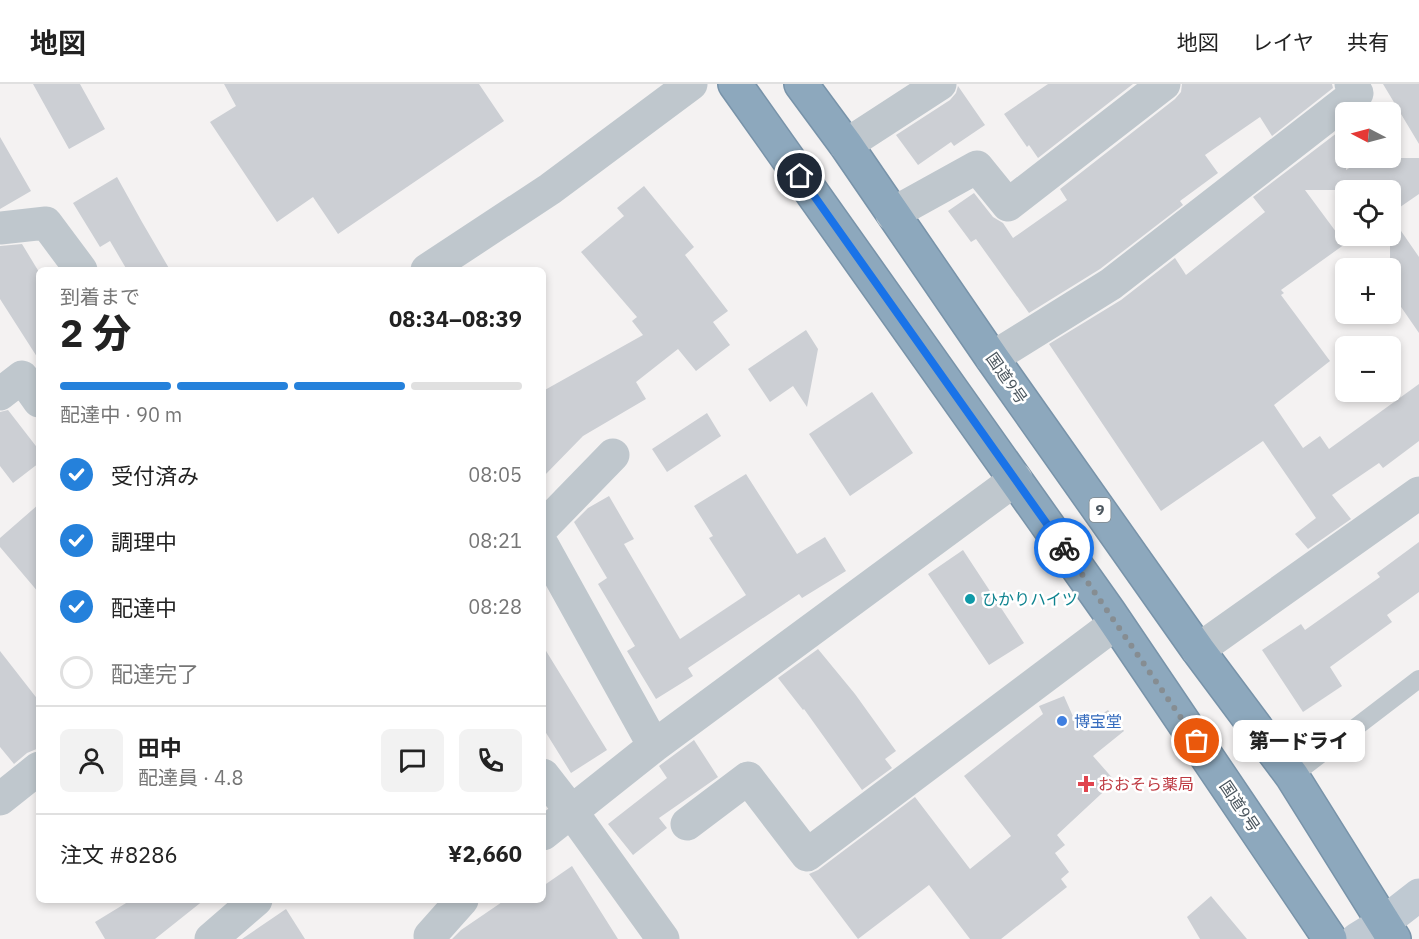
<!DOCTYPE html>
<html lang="ja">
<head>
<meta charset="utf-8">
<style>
	:root { --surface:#fff; --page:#f2f2f2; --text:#222; --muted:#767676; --line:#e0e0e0; --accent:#2581db }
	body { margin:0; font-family:"IBM Plex Sans","Noto Sans JP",sans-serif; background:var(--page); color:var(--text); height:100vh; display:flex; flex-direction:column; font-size:22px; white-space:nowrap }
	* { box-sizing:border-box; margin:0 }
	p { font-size:20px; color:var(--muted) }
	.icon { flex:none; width:33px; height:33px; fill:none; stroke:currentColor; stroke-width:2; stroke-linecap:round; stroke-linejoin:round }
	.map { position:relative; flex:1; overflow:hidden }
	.drawer { position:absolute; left:36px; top:183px; width:510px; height:636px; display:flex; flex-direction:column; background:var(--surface); border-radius:9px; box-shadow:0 3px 9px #0003 }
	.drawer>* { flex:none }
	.needle { width:39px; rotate:276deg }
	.controls { position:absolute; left:1335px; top:18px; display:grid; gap:12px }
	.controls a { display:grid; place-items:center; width:66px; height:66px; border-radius:9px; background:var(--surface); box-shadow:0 3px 9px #0003; font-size:30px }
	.pin { position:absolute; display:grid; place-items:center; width:51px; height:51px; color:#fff; margin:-26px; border:3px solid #fff; border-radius:50%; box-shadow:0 2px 6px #0007 }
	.courier { position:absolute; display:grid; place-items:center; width:60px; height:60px; margin:-30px; border:4px solid #1a73e8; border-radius:50%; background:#fff; color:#222; box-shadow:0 2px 8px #0007 }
	.bubble { position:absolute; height:42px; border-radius:9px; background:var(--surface); box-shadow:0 3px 9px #0003; font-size:20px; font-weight:800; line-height:42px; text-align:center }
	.head em { font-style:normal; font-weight:800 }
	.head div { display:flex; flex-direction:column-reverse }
	.head { display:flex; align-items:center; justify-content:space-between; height:102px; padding:0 24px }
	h1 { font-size:39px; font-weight:800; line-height:45px }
	.bar { display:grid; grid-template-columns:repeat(4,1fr); gap:9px 6px; align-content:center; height:72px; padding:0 24px }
	.bar i { height:8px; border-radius:4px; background:var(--line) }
	.bar .current { background:var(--accent) }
	.bar p { grid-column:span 4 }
	.line { display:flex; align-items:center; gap:15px; padding:0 24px; border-top:2px solid var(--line) }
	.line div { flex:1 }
	.round { display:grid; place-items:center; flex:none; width:63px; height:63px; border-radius:9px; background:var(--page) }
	ol { padding:0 24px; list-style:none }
	li { display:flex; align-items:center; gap:18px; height:66px }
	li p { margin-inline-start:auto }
	li .icon { padding:6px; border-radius:50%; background:var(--accent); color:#fff; stroke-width:4 }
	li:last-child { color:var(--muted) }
	li i { width:33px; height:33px; border:3px solid var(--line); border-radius:50% }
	header { display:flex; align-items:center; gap:36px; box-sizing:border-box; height:84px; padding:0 30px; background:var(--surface); border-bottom:2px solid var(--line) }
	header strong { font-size:28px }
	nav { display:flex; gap:33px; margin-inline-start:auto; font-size:21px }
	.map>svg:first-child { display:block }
	.building { fill:#cccfd4 }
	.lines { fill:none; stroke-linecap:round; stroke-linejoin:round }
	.highway-casing { stroke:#7893a9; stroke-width:36 }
	.lane { stroke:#bfc7cd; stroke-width:18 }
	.street { stroke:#bfc7cd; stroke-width:33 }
	.secondary { stroke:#bfc9d2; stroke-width:33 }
	.highway { stroke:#8da8bd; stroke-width:33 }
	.done { stroke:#868d92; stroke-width:6; stroke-dasharray:0 10.8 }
	.route { stroke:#1a73e8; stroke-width:8 }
	.culture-dot { fill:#0f9aa8; stroke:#fff; stroke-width:2 }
	.shop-dot { fill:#3f7fe0; stroke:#fff; stroke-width:2 }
	.health-dot { fill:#e0444e; stroke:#fff; stroke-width:2 }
	.labels { text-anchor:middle; stroke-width:5; stroke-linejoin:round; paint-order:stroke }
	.shield { fill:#fff; stroke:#81898e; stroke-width:1.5 }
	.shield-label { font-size:15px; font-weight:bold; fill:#4b565e }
	.street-label { font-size:16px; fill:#4b565e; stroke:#fff }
	.culture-label { font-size:16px; fill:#0d838f; stroke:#fff; text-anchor:start }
	.shop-label { font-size:16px; fill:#366cbe; stroke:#fff; text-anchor:start }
	.health-label { font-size:16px; fill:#be3a42; stroke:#fff; text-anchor:start }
</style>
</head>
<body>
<header>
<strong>地図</strong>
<nav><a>地図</a><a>レイヤ</a><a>共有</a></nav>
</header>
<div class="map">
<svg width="1419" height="855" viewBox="0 0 1419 855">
	<rect width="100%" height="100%" fill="#f4f2f2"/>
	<path class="building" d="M33,0H80L105,45L69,65Z
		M224,0H479L504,37L338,150L313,113L277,138L210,38L236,22Z
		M1048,0H1133L1038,74L1029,61L1027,63L1004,30Z
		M1182,0H1332L1333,4L1272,52L1260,33L1205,71L1218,89L1180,117L1183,121L1100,185L1029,229L976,155L971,158L948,127L974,109L993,133L1003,139L1013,154L1067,116L1060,105L1175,15L1181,8Z
		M1383,0H1419V60Z
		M958,2L985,41L954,62L951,58L918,81L896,51L950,16L956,9Z
		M1346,42V86L1365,74H1419V110L1390,130V106H1305L1345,160L1281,206L1284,209L1281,211L1330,277L1274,321L1303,364L1320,352L1329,365L1419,300V357L1383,384L1379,379L1332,411L1351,435L1308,465L1295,450L1316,434L1263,357L1161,427L1049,260L1121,216L1175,174L1186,191L1265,128L1253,113Z
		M0,53L31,107L0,125Z
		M117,93L142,138L170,186H127L110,157L100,163L73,119Z
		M644,102L694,163L685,171L728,227L713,238L730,261L696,287L678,265L636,298L646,315L583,352L543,393V307L643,251L632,237L637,233L581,168L624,132L617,124Z
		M1390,131L1419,173V249L1390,207Z
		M22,160L39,188V276L0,215V162Z
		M806,246L818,265L807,323L793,302L770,318L748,285Z
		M872,308L913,369L850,412L809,350Z
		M8,326L39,366V379L13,399L0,382V328Z
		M707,329L721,352L667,388L652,365Z
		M746,390L797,470L825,453L846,487L802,514L799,510L688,584L693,592L656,615L627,567L635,562L598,500L607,494L574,438L588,424L609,412L634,455L624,460L680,555L746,511L709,454L713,452L694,422Z
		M39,420V509L0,463V454Z
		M1419,458V508L1387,531L1392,538L1330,583L1342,602L1303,628L1262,566L1301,540L1305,546L1380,493L1377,489Z
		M963,466L1024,559L989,581L928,490Z
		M543,562L607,666L571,689L543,644Z
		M818,565L855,610L896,667L885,675L892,684L862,706L804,625L803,626L778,594Z
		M0,567L39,617V664L27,669L14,680L0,663Z
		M1064,612L1079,646L1108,626L1124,647L1093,672L1115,697L1057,751L1065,761L1055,769L1069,788L1061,795L1067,803L1001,855H970L929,801L858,855L809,790L818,786L915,713L970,785L1011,752L964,692L1043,630L1039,622Z
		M694,656L718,693L659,734L667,744L633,771L608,740L667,694L659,682Z
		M572,782L618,855H452L461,846L505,816H543V802Z
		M1211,812L1247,855H1200L1187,833Z
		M131,816H204L155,855H105L95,838Z
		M286,825L305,855H242Z"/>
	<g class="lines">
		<defs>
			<path id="highway" d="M735,0L1109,528L1330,855
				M801,0L846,61L992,274L1198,566L1292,692L1394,855"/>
		</defs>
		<use href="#highway" class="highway-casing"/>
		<path class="lane" d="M1292,692L1419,595"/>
		<path class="street" d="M846,61L940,0
			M892,130L977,83L1008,121L1164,0
			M0,144L46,139L81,186
			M427,186L550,105L691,0
			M992,274L1111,200L1357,9L1351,0
			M0,310L22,293L39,317
			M543,443L613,371
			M543,462L654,662
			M1198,566L1419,409
			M543,691L571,727L663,855
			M0,715L39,684
			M687,740L748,694L807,771L1116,539
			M543,750L654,662L1016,395
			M211,855L256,816
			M432,855L430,852L462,816"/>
		<path class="secondary" d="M1357,855L1383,839L1419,811"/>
		<use href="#highway" class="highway"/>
	</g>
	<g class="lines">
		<path class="done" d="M1064,464L1197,657"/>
		<path class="route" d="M800,92L1064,464"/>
	</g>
	<circle class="culture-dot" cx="970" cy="515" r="6"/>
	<circle class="shop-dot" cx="1062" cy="637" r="6"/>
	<path class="health-dot" d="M1083 691h6v6h6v6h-6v6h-6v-6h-6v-6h6z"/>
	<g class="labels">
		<rect class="shield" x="1089.5" y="414" width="21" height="24" rx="4.5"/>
		<g class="shield-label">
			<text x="1100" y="431">9</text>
		</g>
		<g class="street-label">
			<text transform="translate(1007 294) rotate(55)" y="6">国道9号</text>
			<text transform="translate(1240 722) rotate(56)" y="6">国道9号</text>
		</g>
		<g class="culture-label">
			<text x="982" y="521">ひかりハイツ</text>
		</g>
		<g class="shop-label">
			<text x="1074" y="643">博宝堂</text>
		</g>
		<g class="health-label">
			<text x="1098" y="706">おおそら薬局</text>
		</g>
	</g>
</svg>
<div class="controls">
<a><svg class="needle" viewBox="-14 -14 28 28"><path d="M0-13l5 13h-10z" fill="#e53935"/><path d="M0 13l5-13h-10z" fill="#767676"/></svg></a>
<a><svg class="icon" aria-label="locate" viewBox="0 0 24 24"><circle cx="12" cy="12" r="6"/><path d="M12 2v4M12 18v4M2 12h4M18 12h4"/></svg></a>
<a>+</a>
<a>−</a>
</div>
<div class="pin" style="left:1197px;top:657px;background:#ea580c"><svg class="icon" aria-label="bag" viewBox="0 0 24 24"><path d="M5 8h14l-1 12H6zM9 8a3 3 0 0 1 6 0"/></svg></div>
<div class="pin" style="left:800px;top:92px;background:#1f2937"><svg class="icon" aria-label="home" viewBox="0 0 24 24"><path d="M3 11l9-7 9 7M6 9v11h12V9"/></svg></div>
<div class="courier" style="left:1064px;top:464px"><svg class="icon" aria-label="bike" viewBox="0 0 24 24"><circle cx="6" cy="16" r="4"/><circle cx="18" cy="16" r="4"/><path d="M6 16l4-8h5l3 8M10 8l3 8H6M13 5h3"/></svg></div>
<div class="bubble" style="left:1233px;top:636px;width:132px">第一ドライ</div>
<section class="drawer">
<div class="head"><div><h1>2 分</h1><p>到着まで</p></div><em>08:34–08:39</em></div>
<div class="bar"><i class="current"></i><i class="current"></i><i class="current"></i><i></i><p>配達中 · 90 m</p></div>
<ol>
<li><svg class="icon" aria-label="check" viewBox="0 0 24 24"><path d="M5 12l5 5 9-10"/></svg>受付済み<p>08:05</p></li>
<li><svg class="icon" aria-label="check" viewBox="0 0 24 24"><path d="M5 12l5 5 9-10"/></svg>調理中<p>08:21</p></li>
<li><svg class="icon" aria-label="check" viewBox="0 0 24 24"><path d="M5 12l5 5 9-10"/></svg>配達中<p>08:28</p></li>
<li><i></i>配達完了</li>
</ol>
<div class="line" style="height:108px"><a class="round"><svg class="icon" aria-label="person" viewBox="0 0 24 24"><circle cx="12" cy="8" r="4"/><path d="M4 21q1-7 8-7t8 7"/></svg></a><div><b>田中</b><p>配達員 · 4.8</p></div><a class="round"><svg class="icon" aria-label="chat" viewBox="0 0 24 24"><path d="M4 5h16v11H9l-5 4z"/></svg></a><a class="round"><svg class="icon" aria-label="phone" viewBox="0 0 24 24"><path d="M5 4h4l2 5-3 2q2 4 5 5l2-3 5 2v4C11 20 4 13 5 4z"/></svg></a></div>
<div class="line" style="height:78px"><div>注文 #8286</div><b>¥2,660</b></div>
</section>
</div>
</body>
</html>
